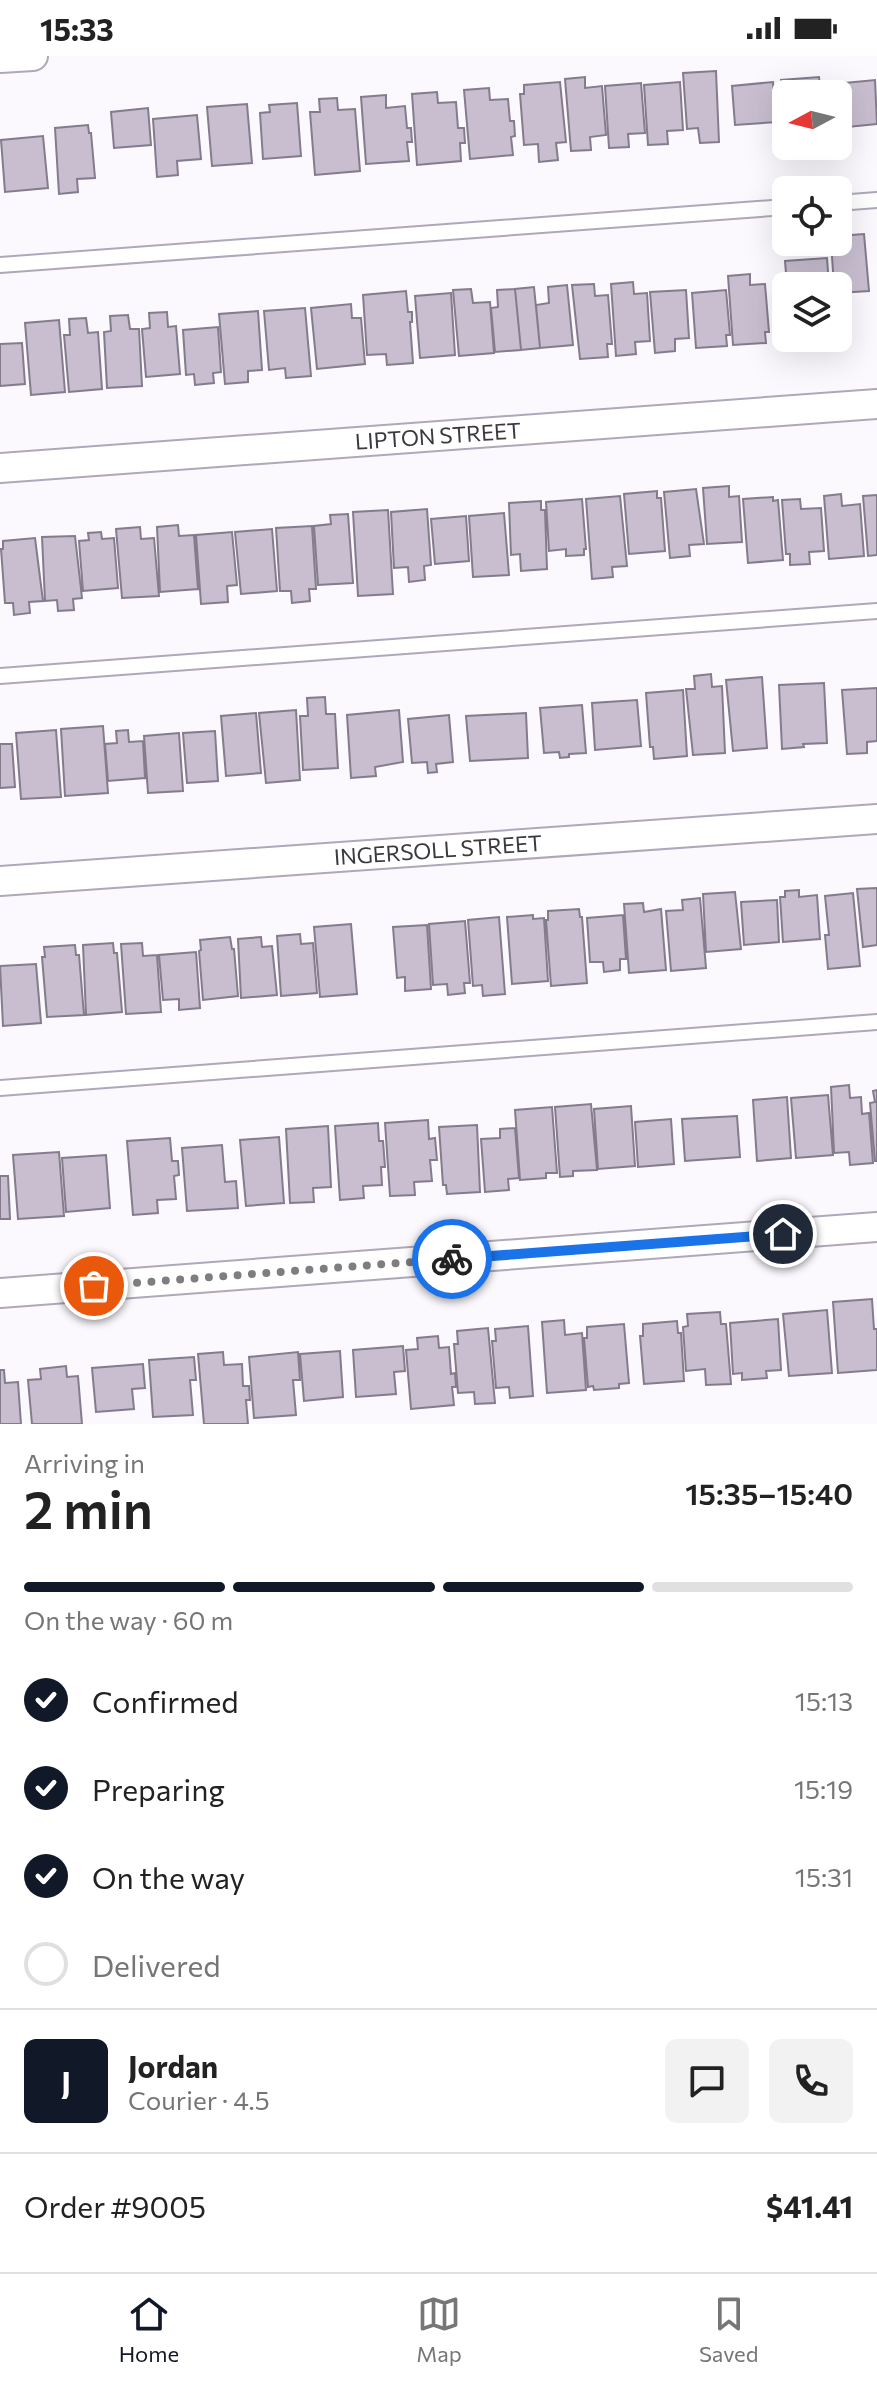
<!DOCTYPE html>
<html lang="en">
<head>
<meta charset="utf-8">
<style>
	:root { --surface:#fff; --page:#f2f2f2; --text:#222; --muted:#767676; --line:#e0e0e0; --accent:#111827 }
	body { margin:0; font-family:Commissioner,sans-serif; background:var(--page); color:var(--text); height:100vh; display:flex; flex-direction:column; font-size:30px; white-space:nowrap }
	* { box-sizing:border-box; margin:0 }
	p { font-size:26px; color:var(--muted) }
	.icon { flex:none; width:44px; height:44px; fill:none; stroke:currentColor; stroke-width:2; stroke-linecap:round; stroke-linejoin:round }
	.map { position:relative; height:1368px; overflow:hidden }
	.sheet { display:flex; flex-direction:column; background:var(--surface); flex:1 }
	.sheet>* { flex:none }
	.needle { width:52px; rotate:263deg }
	.controls { position:absolute; left:772px; top:24px; display:grid; gap:16px }
	.controls a { display:grid; place-items:center; width:80px; height:80px; border-radius:12px; background:var(--surface); box-shadow:0 8px 32px #0002; font-size:40px }
	.pin { position:absolute; display:grid; place-items:center; width:68px; height:68px; color:#fff; margin:-34px; border:4px solid #fff; border-radius:50%; box-shadow:0 2px 8px #0007 }
	.courier { position:absolute; display:grid; place-items:center; width:80px; height:80px; margin:-40px; border:6px solid #1a73e8; border-radius:50%; background:#fff; color:#222; box-shadow:0 2px 10px #0007 }
	.headline em { font-style:normal; font-weight:600 }
	.headline div { display:flex; flex-direction:column-reverse }
	.headline { display:flex; align-items:center; justify-content:space-between; height:136px; padding:0 24px }
	h1 { font-size:52px; font-weight:600; line-height:60px }
	.bar { display:grid; grid-template-columns:repeat(4,1fr); gap:12px 8px; align-content:center; height:96px; padding:0 24px }
	.bar i { height:10px; border-radius:6px; background:var(--line) }
	.bar .current { background:var(--accent) }
	.bar p { grid-column:span 4 }
	.line { display:flex; align-items:center; gap:20px; padding:0 24px; border-top:2px solid var(--line) }
	.line div { flex:1 }
	.round { display:grid; place-items:center; flex:none; width:84px; height:84px; border-radius:12px; background:var(--page) }
	ol { padding:0 24px; list-style:none }
	li { display:flex; align-items:center; gap:24px; height:88px }
	li p { margin-inline-start:auto }
	li .icon { padding:8px; border-radius:50%; background:var(--accent); color:#fff; stroke-width:4 }
	li:last-child { color:var(--muted) }
	li i { width:44px; height:44px; border:4px solid var(--line); border-radius:50% }
	.status { display:flex; justify-content:space-between; align-items:center; height:56px; padding:0 40px; background:var(--surface); direction:ltr }
	.status svg { height:22px; fill:currentColor }
	.tab-bar { display:flex; justify-content:space-around; align-items:center; height:112px; border-top:2px solid var(--line); background:var(--surface); font-size:22px; color:var(--muted) }
	.tab-bar a { display:grid; justify-items:center; gap:4px }
	.tab-bar .current { color:var(--accent) }
	.map>svg:first-child { display:block }
	.building { fill:#c8bed0; stroke:#847b8c; stroke-width:2 }
	.lines { fill:none; stroke-linecap:round; stroke-linejoin:round }
	.service-casing { stroke:#b0a7b9; stroke-width:18 }
	.minor-casing { stroke:#b0a7b9; stroke-width:32 }
	.service { stroke:#fff; stroke-width:14 }
	.minor { stroke:#fff; stroke-width:28 }
	.done { stroke:#7f7c82; stroke-width:8; stroke-dasharray:0 14.4 }
	.route { stroke:#1a73e8; stroke-width:10 }
	.labels { text-anchor:middle; stroke-width:6; stroke-linejoin:round; paint-order:stroke }
	.street-label { font-size:22px; fill:#3c383f; stroke:#fff }
</style>
</head>
<body>
<div class="status"><b>15:33</b><svg viewBox="0 0 49 12"><path d="M0 12V9h3v3zM5 12V6h3v6zM10 12V3h3v9zM15 12V0h3v12zM26 1h20v11H26zM47 4h2v5h-2z"/></svg></div>
<div class="map">
<svg width="877" height="1368" viewBox="0 0 877 1368">
	<rect width="100%" height="100%" fill="#fbf9fd"/>
	<path class="building" d="M716,15L719,86L700,87L698,72L687,73L683,17Z
		M585,21V32L602,30L606,79L590,81L591,94L571,95L565,23Z
		M819,21L821,38H786L785,78L781,24Z
		M875,24L877,68L838,72V38H825L824,29Z
		M560,26L566,86L556,87L558,104L539,106L538,88L524,89L520,38H524V29Z
		M680,26L683,74L667,75L668,88L648,89L644,29Z
		M773,26L776,66L735,69L732,30Z
		M641,27L645,77L628,78L629,91L609,92L605,30Z
		M489,32L490,44L508,43L510,65H514L515,80L511,81L513,99L470,103L464,34Z
		M437,36L438,47L456,46L458,72H464L465,87H460L461,105L417,109L412,38Z
		M386,39V52L405,50L407,72H411L412,86H407L409,105L366,108L361,41Z
		M337,42L338,54L355,53L360,115L315,119L310,56H320L319,43Z
		M297,47L301,100L263,103L260,57L270,56L269,49Z
		M247,48L252,107L212,110L207,51Z
		M148,52L151,89L114,92L111,56Z
		M197,59L201,103L177,105L178,119L157,121L153,63Z
		M88,69L89,77H91L95,122L77,123L78,136L59,138L55,72Z
		M43,80L48,132L5,136L1,84Z
		M864,178L869,235L838,237V230H834L831,186H838V180Z
		M827,202L829,230H787L785,205Z
		M750,218V229L765,228L769,276H765L766,287L733,289L728,220Z
		M633,226L634,238L647,237L650,285L635,286L636,298L616,300L611,228Z
		M594,228L595,240L608,239L612,288H607L608,301L580,303L572,229Z
		M567,229L573,289L540,292L536,249L549,247L548,231Z
		M534,231L540,292L521,294L515,233Z
		M471,233L473,247L490,246L494,297L459,300L453,234Z
		M515,233L521,294L495,296L491,252L498,251L497,234Z
		M686,234L689,282L675,283V295L655,297L650,236Z
		M726,234L730,279H726L727,290L696,292L692,237Z
		M406,235L408,256H412V266H410L413,307L387,309L386,298L367,299L363,239Z
		M451,237L455,299L420,302L415,240Z
		M351,248L352,262H361L365,308L317,313L311,252Z
		M305,252L311,320L286,322L285,312L269,314L264,255Z
		M258,255L262,314L248,315V326L225,328L219,258Z
		M167,256L168,271L176,270L180,318L146,321L142,273L150,272L149,257Z
		M128,259L130,273H139L142,330L107,332L104,276L111,275L110,260Z
		M86,262L88,277L98,276L102,333L69,336L64,279H70L69,263Z
		M59,264L65,336L31,339L25,267Z
		M218,271L221,316L213,317L214,327L195,329L194,318L186,319L183,274Z
		M22,287L25,328L0,330V288Z
		M729,430V441L739,440L742,486L707,488L703,432Z
		M696,433L704,488L689,489L690,500L670,502L664,436Z
		M657,435V442H661L665,495L629,498L624,438Z
		M841,438L842,450L860,448L864,500L829,503L824,440Z
		M877,439V499L868,500L863,440Z
		M620,440L627,510L612,511L613,521L592,523L586,443Z
		M773,441V445L778,444L783,504L748,507L743,443Z
		M582,443L586,493H584V499L566,500V493L549,495L546,446Z
		M800,443L801,453L821,452L824,495L809,496L810,508L790,509V498H786L782,444Z
		M541,445V454H545L547,513L521,515L520,498L511,499L509,447Z
		M427,453L431,509L424,510L425,524L409,526L408,511L394,512L391,456Z
		M388,454L393,538L358,540L353,456Z
		M504,457L509,519L473,521L469,460Z
		M348,458L353,527L318,529L314,470L331,468L330,459Z
		M466,460L469,505L435,508L431,463Z
		M178,469L179,480L194,479L198,533L160,536L157,471Z
		M312,470L316,533H309L310,545L292,547L291,535H280L276,472Z
		M140,471L141,483L154,482L159,540L122,542L116,473Z
		M272,473L277,535L241,538L235,476Z
		M101,476L102,483L114,482L118,532L83,535L79,485L89,484L88,477Z
		M232,476L237,529L227,530L228,546L201,548L196,479Z
		M75,480L82,542L73,543L74,554L58,555L57,544L45,545L42,481Z
		M35,482L43,545L29,546L30,557L14,559L13,547H5L1,493H3V485Z
		M711,618L712,631L722,630L725,697L693,699L686,633H695L694,620Z
		M762,621L767,692L733,695L726,624Z
		M824,627L827,687L803,688L804,691L782,693L779,629Z
		M877,632V685L867,686V697L847,698L842,634Z
		M683,634L687,700L654,703L653,691H650L646,637Z
		M325,641L326,658H335L338,712L303,714L300,660H308L307,642Z
		M637,644L641,690L595,694L592,647Z
		M582,649L586,697L569,698V701L560,702L559,696L544,697L540,652Z
		M296,654L300,724L266,727L259,657Z
		M399,654L403,706L375,711L376,720L351,722L347,659Z
		M256,657L261,717L226,720L221,660Z
		M526,657L528,702L470,705L466,660Z
		M449,659L453,706L436,708L437,716L428,717L427,706L412,707L408,663Z
		M103,670L108,737L65,740L61,673Z
		M56,674L61,741L21,743L16,677Z
		M128,674L129,686L143,685L145,722L108,725L105,688L117,687L116,675Z
		M215,675L218,725L187,727L183,677Z
		M179,677L183,735L148,737L144,680Z
		M0,688H12L15,731L0,732Z
		M877,832V889L863,891L857,833Z
		M799,834V841L817,839L820,883L783,886L780,841H785V835Z
		M735,836L741,893L706,896L703,838Z
		M853,837L860,910L828,913L825,879H829L825,840Z
		M700,842L706,912L671,915L666,855L683,854L682,844Z
		M777,844L779,886L744,889L741,846Z
		M643,847L644,856L661,853L666,914L629,917L624,848Z
		M579,853L580,861H582L587,927L551,930L546,864H548V855Z
		M533,859V863L544,862L548,925L512,928L507,861Z
		M623,859L626,903H620V914L604,916L603,906H590L587,862Z
		M499,861L505,938L483,940L482,929L473,930L468,864Z
		M465,865L470,927H464L465,937L448,939L447,928L433,929L429,868Z
		M351,868L357,938L320,941L314,871Z
		M427,869L431,933L405,935V921L397,922L393,871Z
		M300,878L301,888L313,887L317,937L281,940L277,880Z
		M230,881L232,893H234L238,940L203,944L199,895L201,894L200,884Z
		M261,881L262,891L272,890L277,939L241,942L238,883Z
		M113,887L114,897H117L122,956L86,959L83,889Z
		M142,887L143,900L157,899L161,956L126,958L121,888Z
		M75,889L76,899H79L84,959L47,961L42,901H45L44,891Z
		M196,896L200,952L179,954V943L163,944L159,899Z
		M36,908L41,967L3,970L0,910Z
		M849,1029L850,1042L861,1041L862,1058L869,1057L873,1107L850,1109L849,1096L834,1097L831,1031Z
		M877,1034V1105H875L870,1047L875,1046L873,1035Z
		M828,1039L833,1099L796,1102L791,1042Z
		M787,1041L791,1102L757,1105L753,1044Z
		M591,1048L597,1114L573,1115V1120L560,1121L555,1051Z
		M631,1050L635,1110L598,1113L594,1053Z
		M552,1051L557,1117H546V1122L520,1124L515,1054Z
		M737,1060L740,1101L685,1105L682,1063Z
		M671,1063L674,1108L638,1111L635,1066Z
		M428,1064L429,1083L435,1082L437,1104H430L432,1125L414,1126L415,1139L390,1140L385,1067Z
		M378,1067L379,1085H383L385,1111H381L382,1129L363,1130L364,1142L340,1144L335,1070Z
		M477,1069L480,1136L447,1138L446,1129H443L439,1071Z
		M328,1070L331,1131L313,1132L314,1146L290,1147L286,1073Z
		M515,1072L519,1122L508,1123L509,1134L485,1136L481,1083L500,1082V1073Z
		M279,1081L284,1147L246,1150L240,1084Z
		M170,1082L172,1105H178L179,1119L174,1120L176,1143L157,1144L158,1157L133,1159L127,1085Z
		M222,1089L225,1126L236,1125L238,1152L187,1155L182,1092Z
		M59,1096L64,1160L18,1163L13,1099Z
		M106,1099L110,1152L66,1156L62,1102Z
		M0,1120H8L10,1163H0Z
		M872,1243L874,1273H877V1314L838,1317L833,1246Z
		M827,1254L832,1317L789,1320L783,1258Z
		M720,1256L721,1268H726L731,1328L706,1329L705,1313L686,1315L683,1271L688,1270L687,1258Z
		M778,1263L781,1314L766,1315L767,1322L742,1324V1317L733,1318L730,1267Z
		M564,1264L565,1279L582,1277L586,1334L547,1337L542,1266Z
		M677,1265L678,1277H681L684,1325L644,1328L640,1280H643V1268Z
		M624,1268L629,1327L619,1328V1332L594,1334L593,1330L588,1331L584,1282H587V1271Z
		M528,1270L533,1340L510,1342L509,1331L496,1332L492,1285H496L495,1273Z
		M488,1272L495,1347L475,1348L474,1336L458,1337L454,1288H458L457,1275Z
		M438,1280L439,1292L449,1291L451,1318L455,1317L456,1331H452L454,1349L411,1353L406,1294L418,1293L417,1282Z
		M403,1290L405,1315L394,1316L396,1338L356,1341L353,1294Z
		M340,1295L343,1341L304,1345L300,1298Z
		M223,1296L224,1309L242,1308L243,1330H249L250,1344H246L248,1368H204L198,1298Z
		M298,1296L300,1324H293L296,1359L254,1362L249,1301Z
		M194,1301L196,1324H190L193,1359L153,1361L149,1304Z
		M143,1308L145,1332L132,1333L134,1353L96,1356L92,1312Z
		M66,1310L67,1321L78,1320L82,1368H32L28,1324L41,1323L40,1313Z
		M0,1314H4L5,1327L18,1326L21,1368H0Z"/>
	<g class="lines">
		<defs>
			<path id="service" d="M838,147L877,144
				M0,209L786,151
				M0,620L877,555
				M0,1032L877,966"/>
			<path id="minor" d="M0,2L33,0
				M0,412L877,348
				M0,825L877,763
				M0,1237L877,1171"/>
		</defs>
		<use href="#service" class="service-casing"/>
		<use href="#minor" class="minor-casing"/>
		<use href="#service" class="service"/>
		<use href="#minor" class="minor"/>
	</g>
	<g class="lines">
		<path class="done" d="M94,1230L452,1203"/>
		<path class="route" d="M452,1203L783,1178"/>
	</g>
	<g class="labels">
		<g class="street-label">
			<text transform="translate(438 380) rotate(-4)" y="8">LIPTON STREET</text>
			<text transform="translate(438 794) rotate(-4)" y="8">INGERSOLL STREET</text>
		</g>
	</g>
</svg>
<div class="controls">
<a><svg class="needle" viewBox="-14 -14 28 28"><path d="M0-13l5 13h-10z" fill="#e53935"/><path d="M0 13l5-13h-10z" fill="#767676"/></svg></a>
<a><svg class="icon" aria-label="locate" viewBox="0 0 24 24"><circle cx="12" cy="12" r="6"/><path d="M12 2v4M12 18v4M2 12h4M18 12h4"/></svg></a>
<a><svg class="icon" aria-label="layers" viewBox="0 0 24 24"><path d="M12 4l9 5-9 5-9-5zM3 14l9 5 9-5"/></svg></a>
</div>
<div class="pin" style="left:94px;top:1230px;background:#ea580c"><svg class="icon" aria-label="bag" viewBox="0 0 24 24"><path d="M5 8h14l-1 12H6zM9 8a3 3 0 0 1 6 0"/></svg></div>
<div class="pin" style="left:783px;top:1178px;background:#1f2937"><svg class="icon" aria-label="home" viewBox="0 0 24 24"><path d="M3 11l9-7 9 7M6 9v11h12V9"/></svg></div>
<div class="courier" style="left:452px;top:1203px"><svg class="icon" aria-label="bike" viewBox="0 0 24 24"><circle cx="6" cy="16" r="4"/><circle cx="18" cy="16" r="4"/><path d="M6 16l4-8h5l3 8M10 8l3 8H6M13 5h3"/></svg></div>
</div>
<section class="sheet">
<div class="headline"><div><h1>2 min</h1><p>Arriving in</p></div><em>15:35–15:40</em></div>
<div class="bar"><i class="current"></i><i class="current"></i><i class="current"></i><i></i><p>On the way · 60 m</p></div>
<ol>
<li><svg class="icon" aria-label="check" viewBox="0 0 24 24"><path d="M5 12l5 5 9-10"/></svg>Confirmed<p>15:13</p></li>
<li><svg class="icon" aria-label="check" viewBox="0 0 24 24"><path d="M5 12l5 5 9-10"/></svg>Preparing<p>15:19</p></li>
<li><svg class="icon" aria-label="check" viewBox="0 0 24 24"><path d="M5 12l5 5 9-10"/></svg>On the way<p>15:31</p></li>
<li><i></i>Delivered</li>
</ol>
<div class="line" style="height:144px"><b class="round" style="background:var(--accent);color:#fff">J</b><div><b>Jordan</b><p>Courier · 4.5</p></div><a class="round"><svg class="icon" aria-label="chat" viewBox="0 0 24 24"><path d="M4 5h16v11H9l-5 4z"/></svg></a><a class="round"><svg class="icon" aria-label="phone" viewBox="0 0 24 24"><path d="M5 4h4l2 5-3 2q2 4 5 5l2-3 5 2v4C11 20 4 13 5 4z"/></svg></a></div>
<div class="line" style="height:104px"><div>Order #9005</div><b>$41.41</b></div>
</section>
<nav class="tab-bar">
<a class="current"><svg class="icon" aria-label="home" viewBox="0 0 24 24"><path d="M3 11l9-7 9 7M6 9v11h12V9"/></svg>Home</a>
<a><svg class="icon" aria-label="map" viewBox="0 0 24 24"><path d="M3 6l6-2 6 2 6-2v14l-6 2-6-2-6 2zM9 4v14M15 6v14"/></svg>Map</a>
<a><svg class="icon" aria-label="saved" viewBox="0 0 24 24"><path d="M7 4h10v16l-5-4-5 4z"/></svg>Saved</a>
</nav>
</body>
</html>
